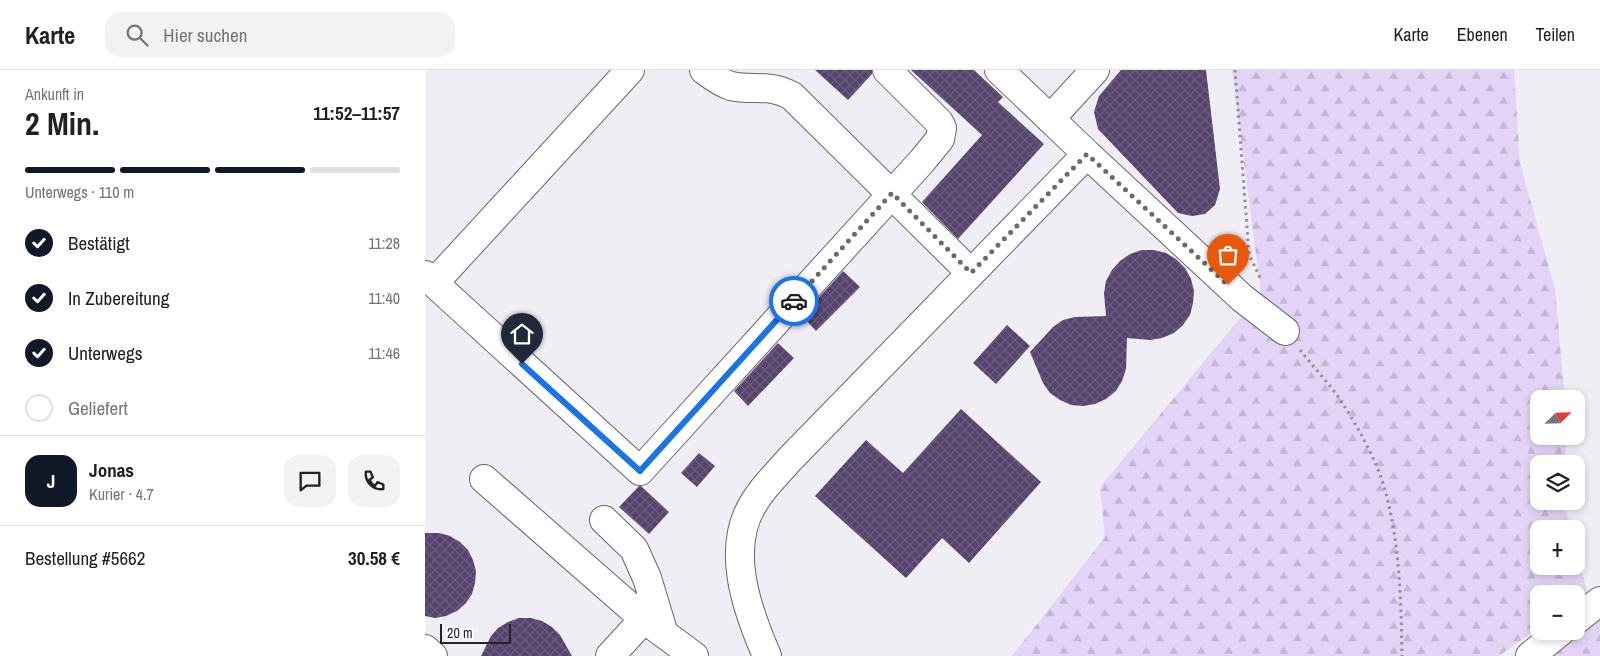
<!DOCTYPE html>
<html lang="de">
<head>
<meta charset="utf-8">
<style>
	:root { --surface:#fff; --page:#f2f2f2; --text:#202124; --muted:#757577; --line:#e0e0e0; --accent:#111827 }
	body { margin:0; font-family:"Archivo Narrow",sans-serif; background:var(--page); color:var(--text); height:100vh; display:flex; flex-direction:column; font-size:19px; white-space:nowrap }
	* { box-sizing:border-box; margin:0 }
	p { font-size:16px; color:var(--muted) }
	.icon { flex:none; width:28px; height:28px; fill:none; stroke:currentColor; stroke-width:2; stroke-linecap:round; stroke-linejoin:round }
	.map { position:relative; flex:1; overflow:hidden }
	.side { display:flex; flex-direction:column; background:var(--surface); width:425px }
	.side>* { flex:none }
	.needle { width:32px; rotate:67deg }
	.tools { position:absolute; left:1105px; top:320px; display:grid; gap:10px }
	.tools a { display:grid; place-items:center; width:55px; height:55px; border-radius:10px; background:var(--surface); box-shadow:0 2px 8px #0003; font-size:25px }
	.scale { position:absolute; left:15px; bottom:12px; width:71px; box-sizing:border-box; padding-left:5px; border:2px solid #252427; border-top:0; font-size:14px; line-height:18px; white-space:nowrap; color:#252427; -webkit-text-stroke:4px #fcfbfe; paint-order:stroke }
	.pin { position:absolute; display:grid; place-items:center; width:42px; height:42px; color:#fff; margin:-51px -21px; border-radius:50% 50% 50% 0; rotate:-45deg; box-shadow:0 0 5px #0007 }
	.pin .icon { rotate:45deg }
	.courier { position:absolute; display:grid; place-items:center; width:50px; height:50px; margin:-25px; border:4px solid #1a73e8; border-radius:50%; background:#fff; color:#222; box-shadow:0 1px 6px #0007 }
	.summary em { font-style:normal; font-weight:700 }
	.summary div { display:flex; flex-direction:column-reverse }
	.summary { display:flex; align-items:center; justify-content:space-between; height:85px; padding:0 25px }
	h1 { font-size:32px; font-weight:700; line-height:38px }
	.bar { display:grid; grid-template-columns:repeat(4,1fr); gap:8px 5px; align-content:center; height:60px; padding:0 25px }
	.bar i { height:6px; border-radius:4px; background:var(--line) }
	.bar .selected { background:var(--accent) }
	.bar p { grid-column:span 4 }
	.line { display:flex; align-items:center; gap:12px; padding:0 25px; border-top:1px solid var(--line) }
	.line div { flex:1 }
	.round { display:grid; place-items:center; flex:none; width:52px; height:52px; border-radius:15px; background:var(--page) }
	ol { padding:0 25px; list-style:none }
	li { display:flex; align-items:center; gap:15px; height:55px }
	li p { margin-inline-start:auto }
	li .icon { padding:5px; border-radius:50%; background:var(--accent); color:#fff; stroke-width:4 }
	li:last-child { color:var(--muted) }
	li i { width:28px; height:28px; border:2px solid var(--line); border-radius:50% }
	header { display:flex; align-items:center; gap:30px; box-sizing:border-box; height:70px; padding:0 25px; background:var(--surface); border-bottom:1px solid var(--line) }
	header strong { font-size:24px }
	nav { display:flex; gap:28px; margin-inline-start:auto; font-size:18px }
	.search { width:350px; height:45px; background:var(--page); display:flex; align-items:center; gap:12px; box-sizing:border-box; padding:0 18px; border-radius:15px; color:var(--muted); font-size:19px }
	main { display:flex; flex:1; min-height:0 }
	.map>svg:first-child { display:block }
	.forest { fill:url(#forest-firs) }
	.building { fill:url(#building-cross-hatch) }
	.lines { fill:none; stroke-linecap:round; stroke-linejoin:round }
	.minor-casing { stroke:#69666e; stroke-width:30 }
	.path { stroke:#918f95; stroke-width:3; stroke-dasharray:2.5 4; stroke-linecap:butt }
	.minor { stroke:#fff; stroke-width:28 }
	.done { stroke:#6c6a6f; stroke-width:5; stroke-dasharray:0 9 }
	.route { stroke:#1a73e8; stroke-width:6 }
</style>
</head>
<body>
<header>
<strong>Karte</strong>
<div class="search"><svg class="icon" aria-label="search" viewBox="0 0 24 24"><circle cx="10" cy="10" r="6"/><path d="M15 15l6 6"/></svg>Hier suchen</div>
<nav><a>Karte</a><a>Ebenen</a><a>Teilen</a></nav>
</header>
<main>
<section class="side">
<div class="summary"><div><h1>2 Min.</h1><p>Ankunft in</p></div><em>11:52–11:57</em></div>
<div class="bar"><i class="selected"></i><i class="selected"></i><i class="selected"></i><i></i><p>Unterwegs · 110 m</p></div>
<ol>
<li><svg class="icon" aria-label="check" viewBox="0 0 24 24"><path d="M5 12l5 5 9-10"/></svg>Bestätigt<p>11:28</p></li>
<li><svg class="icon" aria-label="check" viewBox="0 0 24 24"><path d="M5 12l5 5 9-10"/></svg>In Zubereitung<p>11:40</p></li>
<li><svg class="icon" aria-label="check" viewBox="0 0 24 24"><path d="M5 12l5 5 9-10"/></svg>Unterwegs<p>11:46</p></li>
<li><i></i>Geliefert</li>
</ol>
<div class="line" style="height:90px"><b class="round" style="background:var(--accent);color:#fff">J</b><div><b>Jonas</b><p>Kurier · 4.7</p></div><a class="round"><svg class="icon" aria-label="chat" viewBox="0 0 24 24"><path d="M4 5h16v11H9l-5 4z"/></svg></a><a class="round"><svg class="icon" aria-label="phone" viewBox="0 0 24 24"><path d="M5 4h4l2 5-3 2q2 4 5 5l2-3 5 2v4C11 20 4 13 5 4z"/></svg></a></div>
<div class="line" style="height:65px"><div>Bestellung #5662</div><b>30.58 €</b></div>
</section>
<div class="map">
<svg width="1175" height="586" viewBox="0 0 1175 586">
	<defs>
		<pattern id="forest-firs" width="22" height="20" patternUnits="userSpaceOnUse" patternTransform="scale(1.25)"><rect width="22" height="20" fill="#e3d4f7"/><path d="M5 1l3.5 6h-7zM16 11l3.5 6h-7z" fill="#c3b6d4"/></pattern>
		<pattern id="building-cross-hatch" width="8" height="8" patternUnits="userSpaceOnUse" patternTransform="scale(1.25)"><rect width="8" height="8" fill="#56446d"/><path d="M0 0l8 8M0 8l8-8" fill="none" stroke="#6b5c7d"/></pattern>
	</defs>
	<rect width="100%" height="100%" fill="#f0edf5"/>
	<path class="forest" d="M807,0H1089L1095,93L1130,219L1140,329H1114V366H1141L1140,394H1114V431H1139L1146,459H1114V496H1151V479L1162,522L1151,529V524H1114V557L1074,586H587L680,467L675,417L836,223Z
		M1175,546V586H1125Z"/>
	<path class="building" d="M390,0H447V4L423,30Z
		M486,0H549L578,27L573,32L619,74L533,169L497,132L557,65Z
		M696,0H781L795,119L790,135L780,144L767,146L753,143L673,59L669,42L674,26Z
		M717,180H729L741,183L751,189L760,198L766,209L769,221L768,233L765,245L758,255L749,263L737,268L725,270L702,268L701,299L697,311L691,321L681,329L670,334L658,336L646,335L635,330L625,323L618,313L605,282L628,257L638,250L650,247L681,246L679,223L681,211L687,200L695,191L705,184Z
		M418,201L435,217L391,261L377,246Z
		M582,255L605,276L571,314L548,293Z
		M353,273L369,288L323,336L309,321Z
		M536,339L616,412L544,493L517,468L481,508L390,426L441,370L478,403Z
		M274,383L290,396L272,417L256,403Z
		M214,416H216L244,442L224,464L194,437Z
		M0,463H14L25,466L35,472L43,480L48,490L51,501L50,513L47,524L41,533L32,541L21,546L10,548L0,546Z
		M94,548H106L117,551L127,557L135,565L147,586H56L66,566L73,558L83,552Z"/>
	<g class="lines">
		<defs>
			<path id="minor" d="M279,0C287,6 296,13 306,16C328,21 344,13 367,26L546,203
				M625,49L670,0
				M662,84L817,228L860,261
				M0,205L215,401L497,91L515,69L517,58L514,52L462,0
				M9,213L205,0
				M59,409L219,549L269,586
				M179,450L209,479L222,508L239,564
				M1151,550L1175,531
				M0,579L8,586
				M185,586L219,549
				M342,586C322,540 299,477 330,431C339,416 353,403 365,389L662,84L574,0
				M1105,586L1136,561"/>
		</defs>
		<use href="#minor" class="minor-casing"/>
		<path class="path" d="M810,0L824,184L836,210
			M875,280C889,298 906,315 918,334C934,359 952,391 960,420C975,474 976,530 977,586"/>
		<use href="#minor" class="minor"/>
	</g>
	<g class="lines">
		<path class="done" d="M369,231L467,123L546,203L662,84L803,215"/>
		<path class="route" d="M97,294L215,401L369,231"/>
	</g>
</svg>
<div class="tools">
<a><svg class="needle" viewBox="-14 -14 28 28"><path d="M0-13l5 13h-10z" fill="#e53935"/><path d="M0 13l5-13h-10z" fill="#757577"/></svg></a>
<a><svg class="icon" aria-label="layers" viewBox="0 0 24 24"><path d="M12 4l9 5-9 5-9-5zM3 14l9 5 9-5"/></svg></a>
<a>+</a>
<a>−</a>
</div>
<div class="scale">20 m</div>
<div class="pin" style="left:803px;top:215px;background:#ea580c"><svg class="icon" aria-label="bag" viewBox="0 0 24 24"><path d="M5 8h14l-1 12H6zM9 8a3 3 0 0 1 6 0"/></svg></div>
<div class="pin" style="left:97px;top:294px;background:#1f2937"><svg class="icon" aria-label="home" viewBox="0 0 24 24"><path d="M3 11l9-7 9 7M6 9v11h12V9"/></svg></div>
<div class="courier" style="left:369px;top:231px"><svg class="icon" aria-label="car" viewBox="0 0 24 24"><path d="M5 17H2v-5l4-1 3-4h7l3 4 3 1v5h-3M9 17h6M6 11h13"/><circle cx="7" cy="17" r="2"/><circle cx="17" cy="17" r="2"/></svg></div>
</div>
</main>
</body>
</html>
